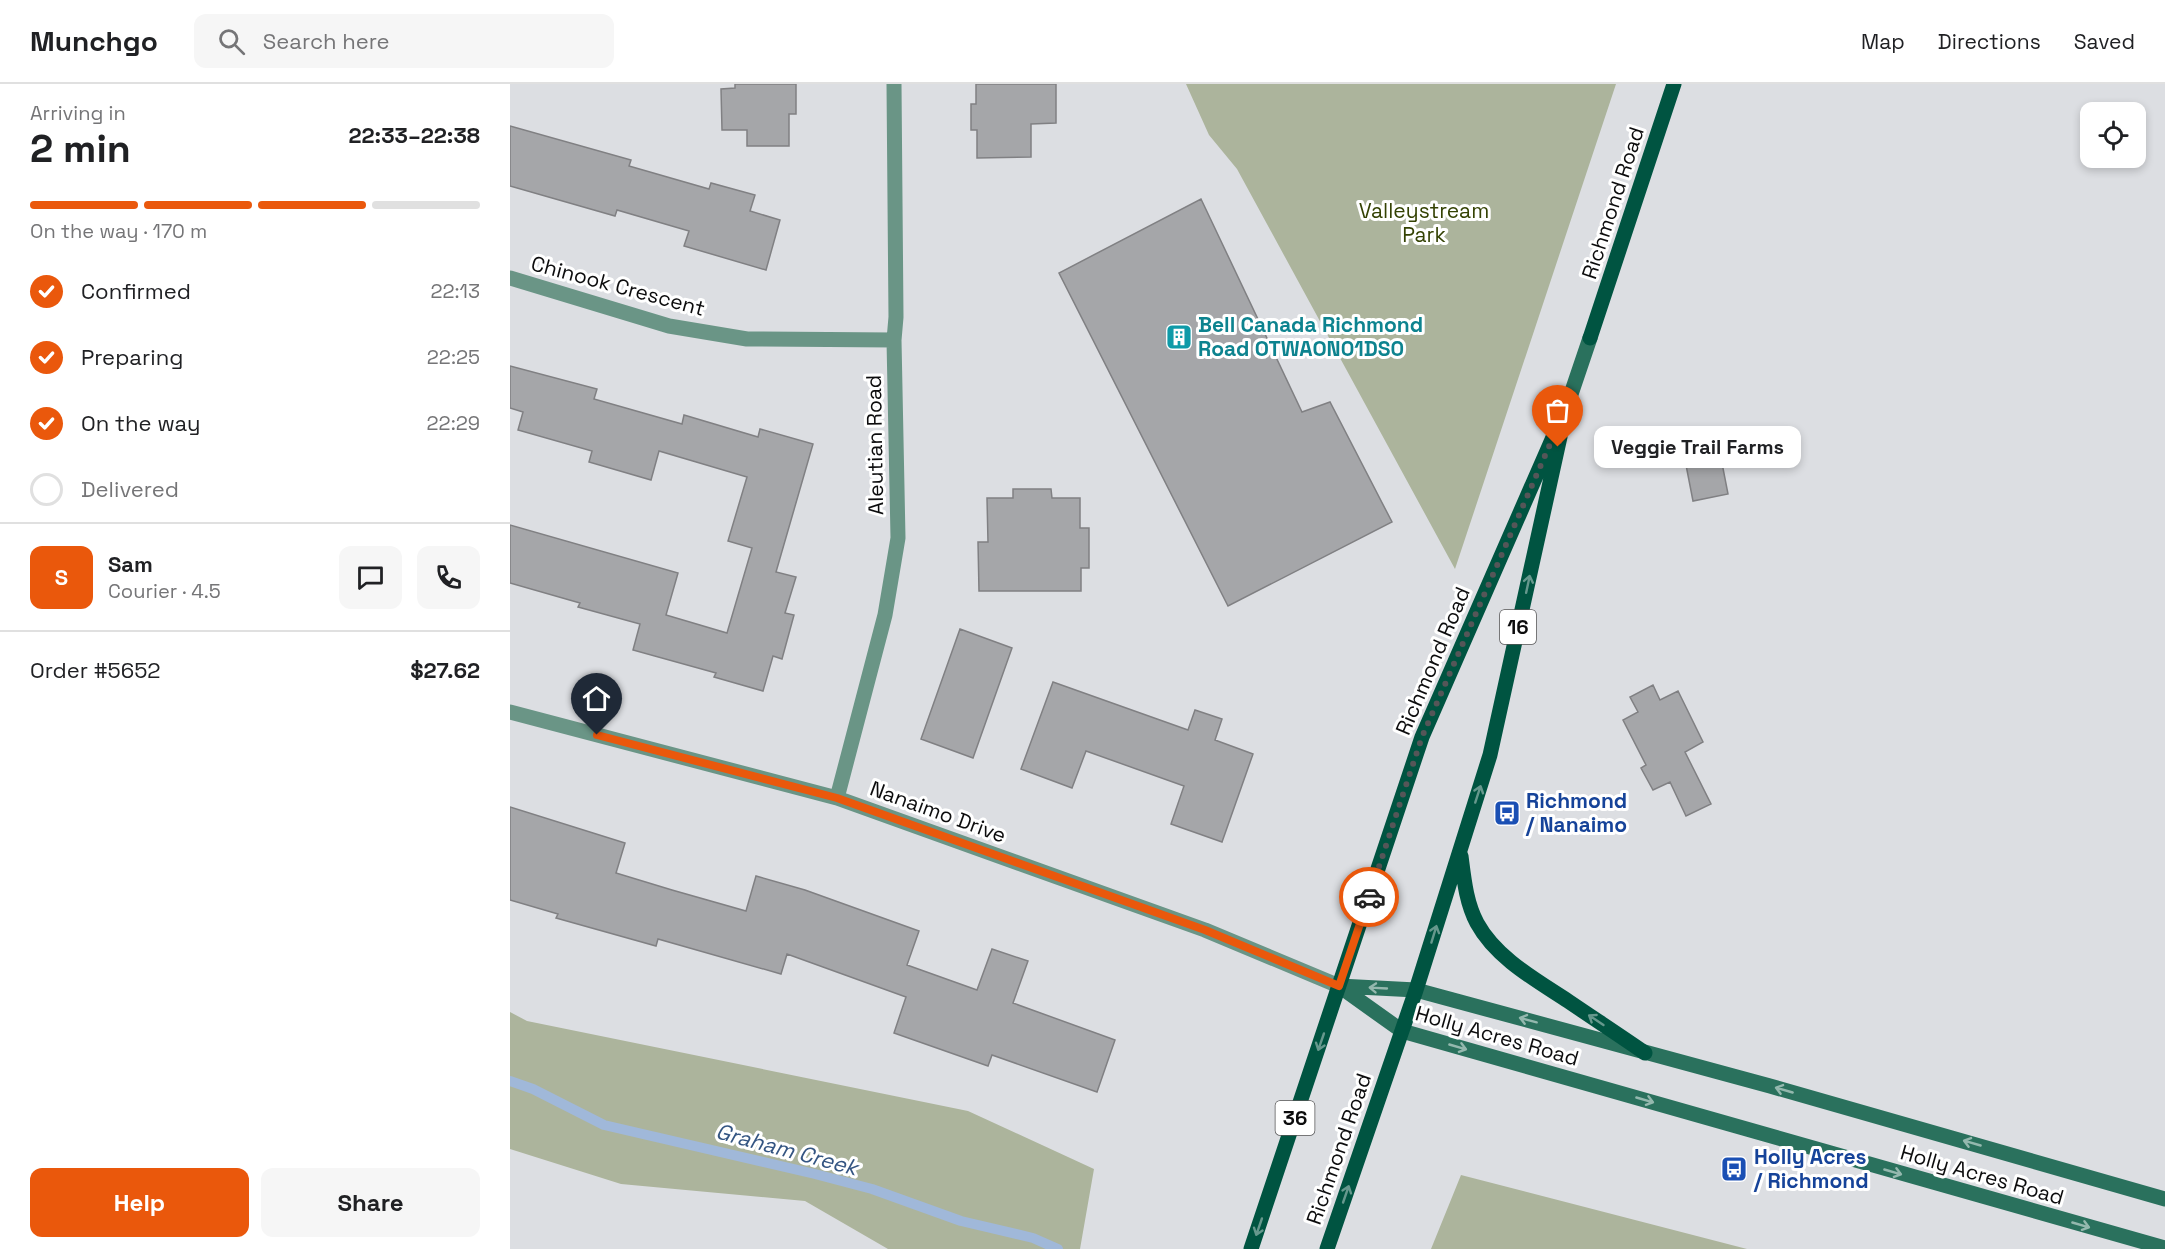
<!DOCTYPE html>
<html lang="en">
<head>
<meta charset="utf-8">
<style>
	:root { --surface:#fff; --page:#f6f6f6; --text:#202124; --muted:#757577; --line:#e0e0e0; --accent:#ea580c }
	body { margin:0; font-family:"Space Grotesk",sans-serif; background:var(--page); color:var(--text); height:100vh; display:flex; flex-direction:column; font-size:22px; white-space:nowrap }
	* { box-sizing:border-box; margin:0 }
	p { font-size:20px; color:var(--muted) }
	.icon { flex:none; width:33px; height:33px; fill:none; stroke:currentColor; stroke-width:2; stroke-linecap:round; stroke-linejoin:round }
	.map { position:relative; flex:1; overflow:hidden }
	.details { display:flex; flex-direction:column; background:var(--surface); width:510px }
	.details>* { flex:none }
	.controls { position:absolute; left:1570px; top:18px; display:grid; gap:12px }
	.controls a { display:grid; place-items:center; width:66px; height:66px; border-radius:12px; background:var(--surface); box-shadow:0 3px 9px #0003; font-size:30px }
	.pin { position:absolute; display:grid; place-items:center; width:51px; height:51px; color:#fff; margin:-62px -26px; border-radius:50% 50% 50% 0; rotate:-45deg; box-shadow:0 0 6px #0007 }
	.pin .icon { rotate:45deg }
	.courier { position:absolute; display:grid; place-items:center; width:60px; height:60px; margin:-30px; border:4px solid #ea580c; border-radius:50%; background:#fff; color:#222; box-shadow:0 2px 8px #0007 }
	.bubble { position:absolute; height:42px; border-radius:12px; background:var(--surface); box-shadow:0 3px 9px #0003; font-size:20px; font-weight:800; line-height:42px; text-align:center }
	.headline em { font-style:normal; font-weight:800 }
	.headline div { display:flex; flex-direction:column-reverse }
	.headline { display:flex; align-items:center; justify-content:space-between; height:102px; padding:0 30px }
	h1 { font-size:39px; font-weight:800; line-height:45px }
	.bar { display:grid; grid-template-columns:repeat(4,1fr); gap:9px 6px; align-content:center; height:72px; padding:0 30px }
	.bar i { height:8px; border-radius:4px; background:var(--line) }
	.bar .selected { background:var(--accent) }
	.bar p { grid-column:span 4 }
	.line { display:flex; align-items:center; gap:15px; padding:0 30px; border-top:2px solid var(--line) }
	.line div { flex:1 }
	.round { display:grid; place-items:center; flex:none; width:63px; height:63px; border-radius:12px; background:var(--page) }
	ol { padding:0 30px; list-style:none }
	li { display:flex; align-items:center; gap:18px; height:66px }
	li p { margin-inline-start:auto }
	li .icon { padding:6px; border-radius:50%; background:var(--accent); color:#fff; stroke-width:4 }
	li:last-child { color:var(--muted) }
	li i { width:33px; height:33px; border:3px solid var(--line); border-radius:50% }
	.primary-button { display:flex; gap:12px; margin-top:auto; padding:12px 30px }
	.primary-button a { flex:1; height:69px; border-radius:12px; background:var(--accent); color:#fff; font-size:24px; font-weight:800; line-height:69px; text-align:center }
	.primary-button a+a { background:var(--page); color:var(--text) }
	header { display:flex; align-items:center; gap:36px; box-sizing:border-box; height:84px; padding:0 30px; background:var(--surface); border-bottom:2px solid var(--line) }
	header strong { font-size:28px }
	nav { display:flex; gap:33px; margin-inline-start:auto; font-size:21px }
	.search { width:420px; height:54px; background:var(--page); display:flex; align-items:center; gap:15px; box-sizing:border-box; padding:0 21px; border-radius:12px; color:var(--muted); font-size:22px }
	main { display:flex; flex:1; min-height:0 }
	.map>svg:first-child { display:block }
	.green { fill:#acb49c }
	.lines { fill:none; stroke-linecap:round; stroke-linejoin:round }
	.stream { stroke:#a0b8d9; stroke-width:10 }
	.building { fill:#a5a6a9; stroke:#808083; stroke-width:1.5 }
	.street { stroke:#6a9586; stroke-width:15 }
	.secondary { stroke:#2a715d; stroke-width:15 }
	.primary { stroke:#005441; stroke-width:15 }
	.oneway { stroke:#66988d }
	.oneway2 { stroke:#94b8ae }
	.done { stroke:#555658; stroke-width:6; stroke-dasharray:0 10.8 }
	.route { stroke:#ea580c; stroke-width:8 }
	.labels { text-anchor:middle; stroke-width:6; stroke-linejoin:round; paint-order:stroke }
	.shield { fill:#fff; stroke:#555556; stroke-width:1.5 }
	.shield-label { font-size:20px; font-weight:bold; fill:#0c0c0d }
	.street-label { font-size:21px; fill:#0c0c0d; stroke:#fff }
	.park-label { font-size:21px; fill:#344203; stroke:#fff }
	.culture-label { font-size:21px; font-weight:bold; fill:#0d838f; stroke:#fff; text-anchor:start }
	.transit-label { font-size:21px; font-weight:bold; fill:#164399; stroke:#fff; text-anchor:start }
	.water-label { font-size:22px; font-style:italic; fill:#345582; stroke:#fff }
</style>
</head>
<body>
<header>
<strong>Munchgo</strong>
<div class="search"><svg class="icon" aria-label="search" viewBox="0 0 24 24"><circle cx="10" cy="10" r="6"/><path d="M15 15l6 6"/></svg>Search here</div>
<nav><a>Map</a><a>Directions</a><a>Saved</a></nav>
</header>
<main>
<section class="details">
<div class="headline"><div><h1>2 min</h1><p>Arriving in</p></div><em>22:33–22:38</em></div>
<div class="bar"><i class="selected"></i><i class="selected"></i><i class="selected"></i><i></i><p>On the way · 170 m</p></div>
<ol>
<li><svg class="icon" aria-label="check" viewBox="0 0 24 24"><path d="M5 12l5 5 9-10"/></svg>Confirmed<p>22:13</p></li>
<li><svg class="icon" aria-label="check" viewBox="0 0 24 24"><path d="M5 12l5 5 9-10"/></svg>Preparing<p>22:25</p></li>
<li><svg class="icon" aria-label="check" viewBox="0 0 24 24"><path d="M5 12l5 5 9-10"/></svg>On the way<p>22:29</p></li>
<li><i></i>Delivered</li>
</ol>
<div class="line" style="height:108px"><b class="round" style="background:var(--accent);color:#fff">S</b><div><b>Sam</b><p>Courier · 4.5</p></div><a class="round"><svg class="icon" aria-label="chat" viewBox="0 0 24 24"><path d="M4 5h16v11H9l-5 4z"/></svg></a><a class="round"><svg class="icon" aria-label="phone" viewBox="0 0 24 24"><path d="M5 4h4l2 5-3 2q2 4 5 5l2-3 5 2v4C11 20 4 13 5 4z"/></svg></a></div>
<div class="line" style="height:78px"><div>Order #5652</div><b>$27.62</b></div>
<div class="primary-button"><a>Help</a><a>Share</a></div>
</section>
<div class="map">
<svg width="1655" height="1165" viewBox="0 0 1655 1165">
	<rect width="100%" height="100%" fill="#dcdee2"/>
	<path class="green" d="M676,0H1106L945,485L727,85L699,51Z
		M0,928L17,937L458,1027L584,1085L570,1165H378L295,1117L111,1100L0,1065Z
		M951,1091L1237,1165H921Z"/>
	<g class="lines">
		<path class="stream" d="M0,997L23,1005L94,1041L305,1090L362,1105L451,1137L523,1154L548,1165"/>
	</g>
	<path class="building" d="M225,0H286V30H279V62H237V46H212L211,5L225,4Z
		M466,0H546V39L521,40V73L467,74V46H461V20H466Z
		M0,42L121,76L119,82L199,105L201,99L245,111L240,127L270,136L256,186L174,162L179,147L107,126L105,132L0,102Z
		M691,115L792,328L820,318L882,438L718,522L549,189Z
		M0,282L87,305L84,315L172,340L174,331L248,353L250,345L303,360L266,488L286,493L275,529L284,531L272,575L263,572L253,607L204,593L206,589L123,566L130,540L68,523L70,519L0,499V441L168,489L156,531L217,549L242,464L218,457L237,393L149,367L141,396L79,378L82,367L8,346L13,328L0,324Z
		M1211,374L1218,410L1183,417L1176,381Z
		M503,405H541L542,414H570V444H579V484H571V507H469L468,458H478L477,414H503Z
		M450,545L502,564L463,674L411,655Z
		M543,598L678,646L685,626L712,635L705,656L743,670L712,758L661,740L674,702L576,667L562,704L511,685Z
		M1143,601L1150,616L1168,607L1193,658L1175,668L1201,720L1176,732L1160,698L1143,706L1131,684L1136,681L1113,636L1128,628L1120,613Z
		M0,723L115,759L106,789L162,806L236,827L246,792L295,806L409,847L397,881L467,906L482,865L518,877L503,919L605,956L587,1008L482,971L478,982L384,949L396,913L277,870L271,890L148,855L146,862L46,834L48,830L0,816Z"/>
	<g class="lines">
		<path class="street" d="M0,194L159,242L237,255L384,256
			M0,628L327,714L695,846L829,902
			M327,714L375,531L388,454L384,256L386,233L384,0"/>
		<path class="secondary" d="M1058,319L1080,254
			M829,902L892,947L1655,1164
			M829,902L906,906L1260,1002L1655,1115"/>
		<path class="primary" d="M1080,254L1164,0
			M951,772C954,795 956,818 967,839C986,874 1026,896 1058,917C1083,934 1109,951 1135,969
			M741,1165L912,653L1058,319
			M817,1165L906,906L980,671L1050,353"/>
	</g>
	<defs><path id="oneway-shaft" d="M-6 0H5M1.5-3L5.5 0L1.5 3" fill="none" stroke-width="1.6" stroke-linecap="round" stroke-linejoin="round" transform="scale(1.5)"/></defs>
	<g class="oneway">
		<use href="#oneway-shaft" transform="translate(1018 500) rotate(-78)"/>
		<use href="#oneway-shaft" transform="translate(968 710) rotate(-72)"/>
		<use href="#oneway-shaft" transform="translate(924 850) rotate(-73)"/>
		<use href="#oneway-shaft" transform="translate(1086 936) rotate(-146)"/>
		<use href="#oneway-shaft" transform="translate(811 958) rotate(109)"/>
		<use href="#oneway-shaft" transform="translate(836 1110) rotate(-71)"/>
		<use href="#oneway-shaft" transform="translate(749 1143) rotate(109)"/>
	</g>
	<g class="oneway2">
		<use href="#oneway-shaft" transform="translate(868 904) rotate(-177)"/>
		<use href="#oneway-shaft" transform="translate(1018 936) rotate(-165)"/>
		<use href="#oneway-shaft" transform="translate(948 963) rotate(16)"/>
		<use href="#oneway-shaft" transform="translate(1274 1006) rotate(-164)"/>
		<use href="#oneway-shaft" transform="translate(1135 1016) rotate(16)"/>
		<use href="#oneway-shaft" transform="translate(1462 1059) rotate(-164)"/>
		<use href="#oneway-shaft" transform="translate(1383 1088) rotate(16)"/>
		<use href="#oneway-shaft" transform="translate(1571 1141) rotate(16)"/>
	</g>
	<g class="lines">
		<path class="done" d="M859,813L912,653L1058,319L1048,363"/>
		<path class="route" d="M87,651L327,714L695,846L829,902L859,813"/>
	</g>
	<defs>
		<symbol id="building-square" viewBox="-11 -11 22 22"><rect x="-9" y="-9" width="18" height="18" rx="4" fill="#0f9aa8" stroke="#fff"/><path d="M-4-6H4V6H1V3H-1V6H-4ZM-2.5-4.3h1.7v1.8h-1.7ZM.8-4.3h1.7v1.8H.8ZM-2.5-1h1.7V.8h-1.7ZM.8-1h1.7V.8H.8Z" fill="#fff"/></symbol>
		<symbol id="bus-square" viewBox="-11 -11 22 22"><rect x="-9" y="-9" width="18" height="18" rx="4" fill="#1a4fb4" stroke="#fff"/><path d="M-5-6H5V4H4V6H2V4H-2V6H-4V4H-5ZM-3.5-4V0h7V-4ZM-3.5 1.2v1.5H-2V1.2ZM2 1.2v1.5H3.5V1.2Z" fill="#fff"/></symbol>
	</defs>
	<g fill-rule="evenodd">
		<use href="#building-square" x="654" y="238" width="30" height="30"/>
		<use href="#bus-square" x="982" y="714" width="30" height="30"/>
		<use href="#bus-square" x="1209" y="1070" width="30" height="30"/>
	</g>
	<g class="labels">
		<g class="shield">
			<rect x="990" y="526" width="36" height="34" rx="4.5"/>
			<rect x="765.5" y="1017" width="39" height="34" rx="4.5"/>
		</g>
		<g class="shield-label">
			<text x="1008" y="550">16</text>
			<text x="785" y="1041">36</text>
		</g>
		<g class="street-label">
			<text transform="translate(1103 119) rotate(-72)" y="7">Richmond Road</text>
			<text transform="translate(108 202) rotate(15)" y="7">Chinook Crescent</text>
			<text transform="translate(365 361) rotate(-91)" y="7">Aleutian Road</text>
			<text transform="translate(923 577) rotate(-67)" y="7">Richmond Road</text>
			<text transform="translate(428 728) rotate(20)" y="7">Nanaimo Drive</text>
			<text transform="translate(987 952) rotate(16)" y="7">Holly Acres Road</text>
			<text transform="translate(829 1065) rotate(-71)" y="7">Richmond Road</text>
			<text transform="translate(1472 1091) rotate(16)" y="7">Holly Acres Road</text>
		</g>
		<g class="park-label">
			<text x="914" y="134">Valleystream<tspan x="914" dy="24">Park</tspan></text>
		</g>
		<g class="culture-label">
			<text x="688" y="248">Bell Canada Richmond<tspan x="688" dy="24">Road OTWAON01DS0</tspan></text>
		</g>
		<g class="transit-label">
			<text x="1016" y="724">Richmond<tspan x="1016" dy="24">/ Nanaimo</tspan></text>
			<text x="1244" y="1080">Holly Acres<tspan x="1244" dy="24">/ Richmond</tspan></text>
		</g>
		<g class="water-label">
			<text transform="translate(277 1065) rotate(15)" y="8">Graham Creek</text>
		</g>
	</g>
</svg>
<div class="controls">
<a><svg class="icon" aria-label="locate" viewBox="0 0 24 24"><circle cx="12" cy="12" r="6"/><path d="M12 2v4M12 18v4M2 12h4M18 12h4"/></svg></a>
</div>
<div class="pin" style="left:1048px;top:363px;background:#ea580c"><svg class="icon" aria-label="bag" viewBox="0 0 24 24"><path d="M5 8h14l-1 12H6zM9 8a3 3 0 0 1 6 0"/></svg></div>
<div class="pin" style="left:87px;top:651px;background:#1f2937"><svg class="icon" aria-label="home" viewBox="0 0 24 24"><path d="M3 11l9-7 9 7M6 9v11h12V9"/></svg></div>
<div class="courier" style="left:859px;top:813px"><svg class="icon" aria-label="car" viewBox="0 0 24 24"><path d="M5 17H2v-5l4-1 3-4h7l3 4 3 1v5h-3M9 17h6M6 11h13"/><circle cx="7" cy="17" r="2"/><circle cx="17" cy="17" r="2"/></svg></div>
<div class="bubble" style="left:1084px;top:342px;width:207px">Veggie Trail Farms</div>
</div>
</main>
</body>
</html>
